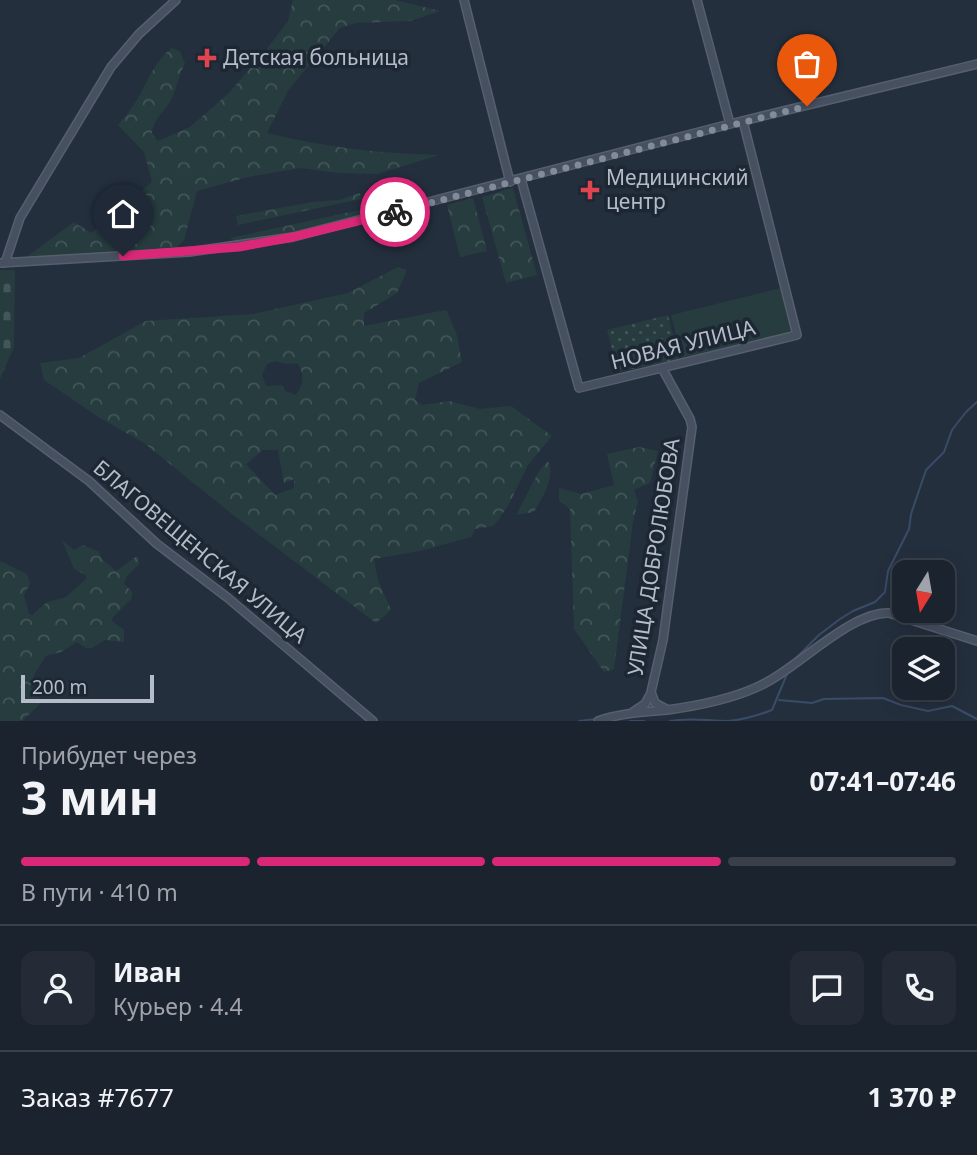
<!DOCTYPE html>
<html lang="ru">
<head>
<meta charset="utf-8">
<style>
	:root { --surface:#1b232e; --page:#242b36; --text:#f1f3f6; --muted:#a0a4aa; --line:#39404a; --accent:#db2777 }
	body { margin:0; font-family:"Noto Sans",sans-serif; background:var(--page); color:var(--text); height:100vh; display:flex; flex-direction:column; font-size:26px; white-space:nowrap }
	* { box-sizing:border-box; margin:0 }
	p { font-size:23px; color:var(--muted) }
	.icon { flex:none; width:38px; height:38px; fill:none; stroke:currentColor; stroke-width:2; stroke-linecap:round; stroke-linejoin:round }
	.map { position:relative; height:721px; overflow:hidden }
	.side { display:flex; flex-direction:column; background:var(--surface); flex:1 }
	.side>* { flex:none }
	.needle { width:46px; rotate:191deg }
	.buttons { position:absolute; left:892px; top:560px; display:grid; gap:14px }
	.buttons a { display:grid; place-items:center; width:63px; height:63px; border-radius:14px; background:var(--surface); box-shadow:0 4px 18px #0003,0 0 0 2px var(--line); font-size:35px }
	.scale { position:absolute; left:21px; bottom:18px; width:133px; box-sizing:border-box; padding-left:7px; border:4px solid #b4bcc9; border-top:0; font-size:19px; line-height:24px; white-space:nowrap; color:#b4bcc9; -webkit-text-stroke:5px #1d2633; paint-order:stroke }
	.pin { position:absolute; display:grid; place-items:center; width:60px; height:60px; color:#fff; margin:-72px -30px; border-radius:50% 50% 50% 0; rotate:-45deg; box-shadow:0 0 7px #0007 }
	.pin .icon { rotate:45deg }
	.courier { position:absolute; display:grid; place-items:center; width:70px; height:70px; margin:-35px; border:5px solid #db2777; border-radius:50%; background:#fff; color:#222; box-shadow:0 2px 9px #0007 }
	.overview em { font-style:normal; font-weight:700 }
	.overview div { display:flex; flex-direction:column-reverse }
	.overview { display:flex; align-items:center; justify-content:space-between; height:119px; padding:0 21px }
	h1 { font-size:46px; font-weight:700; line-height:52px }
	.bar { display:grid; grid-template-columns:repeat(4,1fr); gap:10px 7px; align-content:center; height:84px; padding:0 21px }
	.bar i { height:9px; border-radius:5px; background:var(--line) }
	.bar .selected { background:var(--accent) }
	.bar p { grid-column:span 4 }
	.line { display:flex; align-items:center; gap:18px; padding:0 21px; border-top:2px solid var(--line) }
	.line div { flex:1 }
	.round { display:grid; place-items:center; flex:none; width:74px; height:74px; border-radius:14px; background:var(--page) }
	.map>svg:first-child { display:block }
	.forest { fill:url(#forest-crowns); fill-rule:evenodd }
	.cemetery { fill:url(#cemetery-stones) }
	.park { fill:url(#park-dots) }
	.garden { fill:#263c3f }
	.lines { fill:none; stroke-linecap:round; stroke-linejoin:round }
	.stream { stroke:#394c67; stroke-width:2 }
	.secondary-casing { stroke:#565f6c; stroke-width:10 }
	.secondary { stroke:#465061; stroke-width:7 }
	.done { stroke:#828b98; stroke-width:7; stroke-dasharray:0 12.6 }
	.route { stroke:#db2777; stroke-width:9 }
	.health-dot { fill:#e0444e; stroke:#1d2633; stroke-width:2.5 }
	.labels { text-anchor:middle; stroke-width:7; stroke-linejoin:round; paint-order:stroke }
	.poi-label { font-size:21px; fill:#b4bcc9; stroke:#1d2633; text-anchor:start }
	.street-label { font-size:21px; fill:#b4bcc9; stroke:#1d2633 }
</style>
</head>
<body>
<div class="map">
<svg width="977" height="721" viewBox="0 0 977 721">
	<defs>
		<pattern id="forest-crowns" width="20" height="18" patternUnits="userSpaceOnUse" patternTransform="scale(1.75)"><rect width="20" height="18" fill="#263c3f"/><path d="M2 6a3 3 0 1 1 6 0M12 15a3 3 0 1 1 6 0" fill="none" stroke="#435659"/></pattern>
		<pattern id="cemetery-stones" width="16" height="16" patternUnits="userSpaceOnUse" patternTransform="scale(1.75)"><rect width="16" height="16" fill="#263c3f"/><path d="M2 7V4a2 2 0 0 1 4 0v3zM10 15v-3a2 2 0 0 1 4 0v3z" fill="#435659"/></pattern>
		<pattern id="park-dots" width="8" height="8" patternUnits="userSpaceOnUse" patternTransform="scale(1.75)"><rect width="8" height="8" fill="#263c3f"/><path d="M2 2h.1M6 6h.1" fill="none" stroke="#435659" stroke-width="1.8" stroke-linecap="round"/></pattern>
	</defs>
	<rect width="100%" height="100%" fill="#242f3e"/>
	<path class="forest" d="M293,0H395L440,11L410,21L356,23L340,28L289,89L267,133C324,147 381,154 439,155L377,174L340,173L300,168L248,177L197,191L184,240L173,251L25,258L74,222L91,233L152,182L144,152L118,125C124,118 130,110 135,103C147,84 154,61 172,48L180,51L185,64C178,76 177,88 171,100C164,113 153,118 152,134L158,141L190,127L229,93L266,50L288,21Z
		M513,188L537,275L506,283L482,197Z
		M360,193L361,199L238,225L236,216L312,202L339,200Z
		M473,198L487,251L460,257L447,205Z
		M369,208L370,214L293,232L235,241L230,238Z
		M398,267L407,270L397,293L364,313V326L446,310L456,332L462,362L419,383L415,400L422,405L449,401L480,409L511,406L552,436L528,465L509,504L494,526L475,529L471,537L424,550L374,559L378,580L391,610L376,623L232,514L144,443L100,418L44,380L40,363L79,358L146,321L253,314L348,293ZM275,361L286,364L297,363C305,374 304,383 296,395L285,391L282,385L266,386L262,375L267,364ZM263,450H278L284,483L294,479V488L275,495L246,464Z
		M639,447L658,451L650,483L634,490L638,501L633,522L614,669L604,672L574,629L570,509L559,501V488L581,494L614,485L607,454Z
		M548,461C556,478 542,497 534,512L516,515L539,471Z
		M62,540L74,550L83,545L99,552L101,558L116,571L137,556L139,559V564L127,576L124,583L132,592V598L113,617L112,621L124,630V642L105,640L92,648H86L77,642L61,652L46,656L35,673L30,687L34,693L40,694L39,705L22,721H0V561L27,574L30,584L24,595L29,614L32,615L47,602L66,597L86,579V575L74,569Z"/>
	<path class="cemetery" d="M0,270H15L14,347L0,379Z"/>
	<path class="park" d="M668,315L679,359L618,372L607,330Z"/>
	<path class="garden" d="M781,288L791,333L682,358L671,315Z"/>
	<g class="lines">
		<path class="stream" d="M794,660L819,635L840,619L853,611L875,602L885,592L888,571L909,529L911,514L926,470L944,452L952,430L966,412L977,402
			M779,700L812,703L824,699L883,698L901,705L928,711L952,706L977,719
			M579,721L596,719
			M630,721H644
			M670,721C692,717 707,721 728,721C742,720 759,715 772,710L787,674"/>
		<defs>
			<path id="secondary" d="M464,0L510,182
				M697,0L730,124
				M521,179L579,388L797,335L743,121
				M0,263L189,252L293,237L730,124L977,64
				M5,263L20,218L111,67L139,34L176,0
				M662,368L690,419L692,427L663,640L651,692L655,703L666,709
				M0,415L89,481L157,544L228,598L373,721
				M633,712L645,704L651,693
				M598,721C620,713 644,712 667,710C696,706 728,700 755,688C796,671 848,612 889,613L977,641"/>
		</defs>
		<use href="#secondary" class="secondary-casing"/>
		<use href="#secondary" class="secondary"/>
	</g>
	<g class="lines">
		<path class="done" d="M395,212L807,106"/>
		<path class="route" d="M123,256L239,247L293,237L395,212"/>
	</g>
	<g class="health-dot">
		<path d="M203.5 47.5h7v7h7v7h-7v7h-7v-7h-7v-7h7z"/>
		<path d="M586.5 179.5h7v7h7v7h-7v7h-7v-7h-7v-7h7z"/>
	</g>
	<g class="labels">
		<g class="poi-label">
			<text x="223" y="65">Детская больница</text>
			<text x="606" y="185">Медицинский<tspan x="606" dy="24">центр</tspan></text>
		</g>
		<g class="street-label">
			<text transform="translate(683 345) rotate(-14)" y="7">НОВАЯ УЛИЦА</text>
			<text transform="translate(200 552) rotate(40)" y="7">БЛАГОВЕЩЕНСКАЯ УЛИЦА</text>
			<text transform="translate(654 557) rotate(-81)" y="7">УЛИЦА ДОБРОЛЮБОВА</text>
		</g>
	</g>
</svg>
<div class="buttons">
<a><svg class="needle" viewBox="-14 -14 28 28"><path d="M0-13l5 13h-10z" fill="#e53935"/><path d="M0 13l5-13h-10z" fill="#a0a4aa"/></svg></a>
<a><svg class="icon" aria-label="layers" viewBox="0 0 24 24"><path d="M12 4l9 5-9 5-9-5zM3 14l9 5 9-5"/></svg></a>
</div>
<div class="scale">200 m</div>
<div class="pin" style="left:807px;top:106px;background:#ea580c"><svg class="icon" aria-label="bag" viewBox="0 0 24 24"><path d="M5 8h14l-1 12H6zM9 8a3 3 0 0 1 6 0"/></svg></div>
<div class="pin" style="left:123px;top:256px;background:#1f2937"><svg class="icon" aria-label="home" viewBox="0 0 24 24"><path d="M3 11l9-7 9 7M6 9v11h12V9"/></svg></div>
<div class="courier" style="left:395px;top:212px"><svg class="icon" aria-label="bike" viewBox="0 0 24 24"><circle cx="6" cy="16" r="4"/><circle cx="18" cy="16" r="4"/><path d="M6 16l4-8h5l3 8M10 8l3 8H6M13 5h3"/></svg></div>
</div>
<section class="side">
<div class="overview"><div><h1>3 мин</h1><p>Прибудет через</p></div><em>07:41–07:46</em></div>
<div class="bar"><i class="selected"></i><i class="selected"></i><i class="selected"></i><i></i><p>В пути · 410 m</p></div>
<div class="line" style="height:126px"><a class="round"><svg class="icon" aria-label="person" viewBox="0 0 24 24"><circle cx="12" cy="8" r="4"/><path d="M4 21q1-7 8-7t8 7"/></svg></a><div><b>Иван</b><p>Курьер · 4.4</p></div><a class="round"><svg class="icon" aria-label="chat" viewBox="0 0 24 24"><path d="M4 5h16v11H9l-5 4z"/></svg></a><a class="round"><svg class="icon" aria-label="phone" viewBox="0 0 24 24"><path d="M5 4h4l2 5-3 2q2 4 5 5l2-3 5 2v4C11 20 4 13 5 4z"/></svg></a></div>
<div class="line" style="height:91px"><div>Заказ #7677</div><b>1 370 ₽</b></div>
</section>
</body>
</html>
